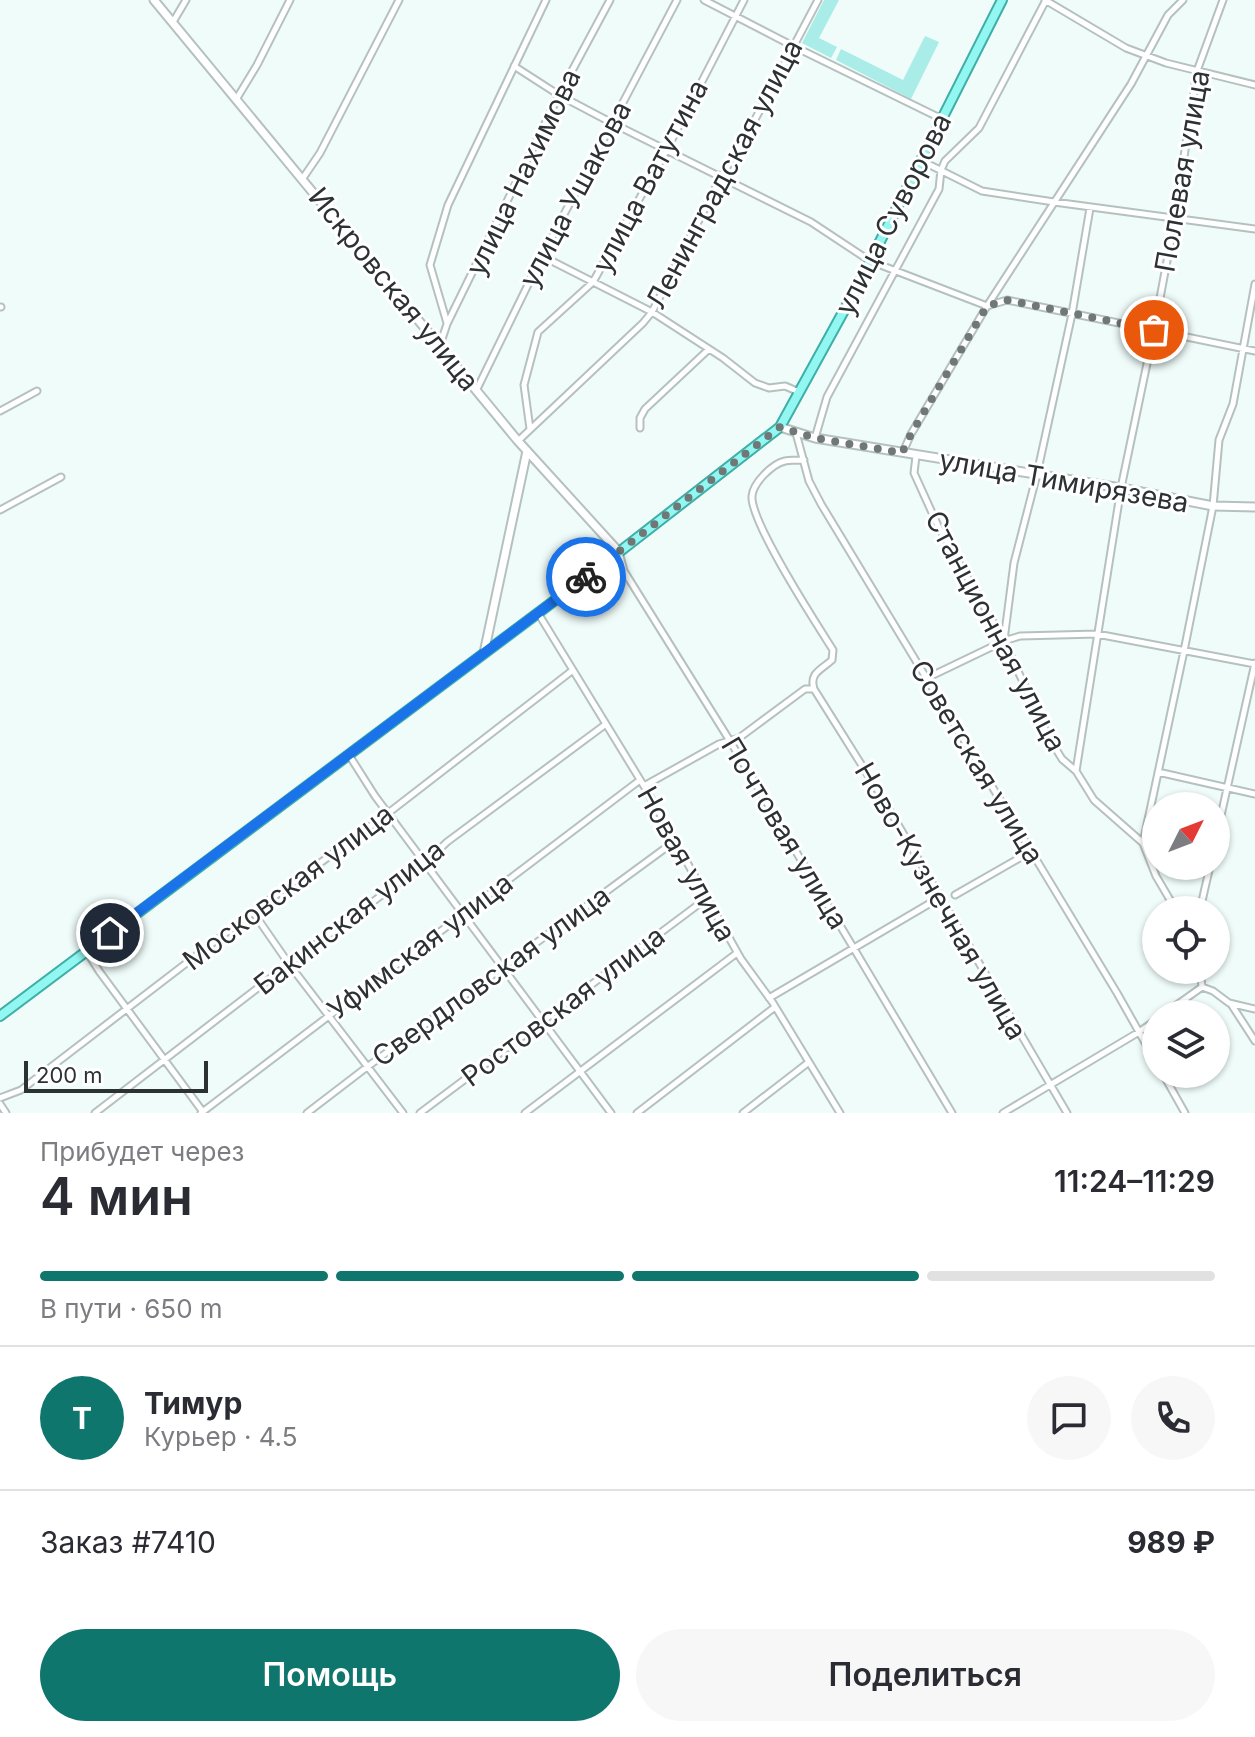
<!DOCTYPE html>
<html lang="ru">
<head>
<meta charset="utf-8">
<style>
	:root { --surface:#fff; --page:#f7f7f7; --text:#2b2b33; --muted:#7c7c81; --line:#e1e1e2; --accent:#0f766e }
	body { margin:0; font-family:Inter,sans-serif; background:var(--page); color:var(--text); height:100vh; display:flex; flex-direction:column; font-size:30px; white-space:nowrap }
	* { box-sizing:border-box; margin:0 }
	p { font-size:26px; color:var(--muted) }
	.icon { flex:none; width:44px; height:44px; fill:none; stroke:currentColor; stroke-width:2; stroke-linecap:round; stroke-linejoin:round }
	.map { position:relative; height:1113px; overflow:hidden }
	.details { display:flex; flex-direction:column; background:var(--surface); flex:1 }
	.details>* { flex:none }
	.needle { width:52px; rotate:48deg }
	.tools { position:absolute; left:1142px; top:792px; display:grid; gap:16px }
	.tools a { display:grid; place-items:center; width:88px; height:88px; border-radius:50%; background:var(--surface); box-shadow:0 2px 6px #0004; font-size:40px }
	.scale { position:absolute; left:24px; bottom:20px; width:184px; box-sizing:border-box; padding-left:8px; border:4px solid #2c3131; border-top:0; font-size:22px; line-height:28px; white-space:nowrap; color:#2c3131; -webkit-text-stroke:6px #fff; paint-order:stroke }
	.pin { position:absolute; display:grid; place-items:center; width:68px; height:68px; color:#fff; margin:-34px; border:4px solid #fff; border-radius:50%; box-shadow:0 2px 8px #0007 }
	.courier { position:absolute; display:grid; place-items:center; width:80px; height:80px; margin:-40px; border:6px solid #1a73e8; border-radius:50%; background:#fff; color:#222; box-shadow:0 2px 10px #0007 }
	.headline em { font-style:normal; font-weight:600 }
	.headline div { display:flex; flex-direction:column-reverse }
	.headline { display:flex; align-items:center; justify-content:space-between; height:136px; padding:0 40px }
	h1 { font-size:52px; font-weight:600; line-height:60px }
	.bar { display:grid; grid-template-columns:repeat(4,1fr); gap:12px 8px; align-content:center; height:96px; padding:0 40px }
	.bar i { height:10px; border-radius:6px; background:var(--line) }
	.bar .current { background:var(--accent) }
	.bar p { grid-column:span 4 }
	.line { display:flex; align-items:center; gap:20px; padding:0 40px; border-top:2px solid var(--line) }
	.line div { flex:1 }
	.round { display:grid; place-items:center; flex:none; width:84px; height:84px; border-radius:42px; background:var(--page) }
	.cta { display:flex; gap:16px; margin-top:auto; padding:16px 40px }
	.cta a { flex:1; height:92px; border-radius:48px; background:var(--accent); color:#fff; font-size:32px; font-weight:600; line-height:92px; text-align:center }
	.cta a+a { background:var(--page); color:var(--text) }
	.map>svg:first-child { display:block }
	.green { fill:#aaece7 }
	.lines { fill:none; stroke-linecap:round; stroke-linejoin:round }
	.minor-casing { stroke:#b5c1bf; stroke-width:9 }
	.secondary-casing { stroke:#b5c1bf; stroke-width:11 }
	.primary-casing { stroke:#40aea8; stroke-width:12 }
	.minor { stroke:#fff; stroke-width:5 }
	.secondary { stroke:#fff; stroke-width:7 }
	.primary { stroke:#93f7f1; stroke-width:8 }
	.done { stroke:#707877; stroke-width:8; stroke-dasharray:0 14.4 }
	.route { stroke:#1a73e8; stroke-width:10 }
	.labels { text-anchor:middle; stroke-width:6; stroke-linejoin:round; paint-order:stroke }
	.street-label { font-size:28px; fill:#2c3131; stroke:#fff }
</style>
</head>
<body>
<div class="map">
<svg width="1255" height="1113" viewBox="0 0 1255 1113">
	<rect width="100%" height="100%" fill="#effcfa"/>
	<path class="green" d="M824,0H839L819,38L837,47L831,58L802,43Z
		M925,36L939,42L911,99L836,60L841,49L903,80Z"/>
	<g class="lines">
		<defs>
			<path id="minor" d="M704,0L793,46L942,119
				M1045,0L1126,48L1166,63L1255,85
				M173,22L186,0
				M514,66L559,95L612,123L811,222L870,261L987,306L1007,300L1255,351
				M237,98L257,65L290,0
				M922,161L982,191L1054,202L1255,229
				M303,178L320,153L399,0
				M542,256L652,312L723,358L755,383L769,388L785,386L799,392
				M0,307H1
				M447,323L430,265L448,205L546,0
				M440,345L447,324L559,95L610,0
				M477,389L542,256L677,0
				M0,411L37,391
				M640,428V418L645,409L709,349
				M530,429L524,385L538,332L593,282L666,151L744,0
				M796,433L809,481L821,504L1117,993L1156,1062
				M815,438L827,397L939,189L941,170L945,161L979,128L1046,0
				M518,441L643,323L652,312L721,177L751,127L818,0
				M903,452L911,434L987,306L1131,84L1168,15L1183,0
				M916,456L914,473L939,528L1004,641L1048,736L1062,759L1076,771L1094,800L1143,843L1156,876L1173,905L1181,910
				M804,460C798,460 791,460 785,461C772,464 753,483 752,496C750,522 816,623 833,650L832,660C821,670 809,673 814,689L883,799L1067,1113
				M0,510L61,477
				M619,552L624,571L730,741L952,1113
				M538,613L647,791L741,959L773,1003L840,1113
				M1004,640L1014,563L1037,474L1072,314L1090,208
				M927,678L1004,641L1020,636L1097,634L1255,664
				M349,755L375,796L611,1113
				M1076,771L1121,488L1154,330L1173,229L1197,71L1223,0
				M1158,772L1255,794
				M644,786L719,744L739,738L805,689H813
				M1216,838L1255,663
				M1143,843L1184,651L1213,506L1219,440L1233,404L1255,284
				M955,895L1030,852
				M1200,910L1210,866
				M253,912L289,964L403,1113
				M87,952L99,971L203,1112
				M1200,970L1202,987
				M1202,987L1213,991L1229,1003L1255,1009
				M769,998L939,898
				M1231,1004L1255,1041
				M1164,1014L1202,987
				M1163,1074L1185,1113
				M0,1098L21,1090L253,912L387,814L573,670
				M0,1104L6,1113
				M95,1113L289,964L425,863L447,842L606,724
				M201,1113L640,780
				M307,1113L367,1067L675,841
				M420,1113L707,898
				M525,1113L737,953
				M637,1113L775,1007
				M743,1113L809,1062
				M1003,1113L1139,1032L1156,1020"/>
			<path id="secondary" d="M154,0L518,441L619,552
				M780,427L815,438L1121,488L1213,506L1255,507
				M484,653L527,451"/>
			<path id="primary" d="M0,1016L614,556L780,427L858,285L1002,0"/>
		</defs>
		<use href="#minor" class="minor-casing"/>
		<use href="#secondary" class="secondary-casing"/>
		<use href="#primary" class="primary-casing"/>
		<use href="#minor" class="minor"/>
		<use href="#secondary" class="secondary"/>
		<use href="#primary" class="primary"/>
	</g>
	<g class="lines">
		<path class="done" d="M586,577L780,427L815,438L902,453L911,434L987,306L1007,300L1154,330"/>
		<path class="route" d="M110,933L586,577"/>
	</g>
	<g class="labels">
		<g class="street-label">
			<text transform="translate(1182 171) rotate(-80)" y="10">Полевая улица</text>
			<text transform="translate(523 172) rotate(-64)" y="10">улица Нахимова</text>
			<text transform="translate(724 174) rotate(-62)" y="10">Ленинградская улица</text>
			<text transform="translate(650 176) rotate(-62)" y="10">улица Ватутина</text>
			<text transform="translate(575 194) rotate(-62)" y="10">улица Ушакова</text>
			<text transform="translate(893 214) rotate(-63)" y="10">улица Суворова</text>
			<text transform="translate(394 289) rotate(51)" y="10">Искровская улица</text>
			<text transform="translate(1064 481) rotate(10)" y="10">улица Тимирязева</text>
			<text transform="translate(996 631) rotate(62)" y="10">Станционная улица</text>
			<text transform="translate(977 762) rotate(59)" y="10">Советская улица</text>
			<text transform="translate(785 833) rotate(59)" y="10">Почтовая улица</text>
			<text transform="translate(687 864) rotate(61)" y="10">Новая улица</text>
			<text transform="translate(288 887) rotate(-37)" y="10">Московская улица</text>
			<text transform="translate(941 901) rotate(60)" y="10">Ново-Кузнечная улица</text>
			<text transform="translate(349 917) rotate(-38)" y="10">Бакинская улица</text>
			<text transform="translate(420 946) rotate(-37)" y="10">Уфимская улица</text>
			<text transform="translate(491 976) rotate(-36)" y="10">Свердловская улица</text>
			<text transform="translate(563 1006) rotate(-37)" y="10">Ростовская улица</text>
		</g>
	</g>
</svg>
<div class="tools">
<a><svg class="needle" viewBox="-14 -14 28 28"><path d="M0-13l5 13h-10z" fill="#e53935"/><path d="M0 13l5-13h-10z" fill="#7c7c81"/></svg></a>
<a><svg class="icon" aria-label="locate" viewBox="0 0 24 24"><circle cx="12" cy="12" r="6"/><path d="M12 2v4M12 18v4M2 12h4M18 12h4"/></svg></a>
<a><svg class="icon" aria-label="layers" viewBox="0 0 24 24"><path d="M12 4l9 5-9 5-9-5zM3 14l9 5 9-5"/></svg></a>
</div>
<div class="scale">200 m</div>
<div class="pin" style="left:1154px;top:330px;background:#ea580c"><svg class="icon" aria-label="bag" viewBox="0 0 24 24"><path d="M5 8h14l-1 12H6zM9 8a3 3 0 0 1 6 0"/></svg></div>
<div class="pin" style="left:110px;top:933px;background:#1f2937"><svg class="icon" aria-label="home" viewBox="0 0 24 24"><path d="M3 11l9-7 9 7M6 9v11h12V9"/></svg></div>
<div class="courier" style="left:586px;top:577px"><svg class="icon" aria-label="bike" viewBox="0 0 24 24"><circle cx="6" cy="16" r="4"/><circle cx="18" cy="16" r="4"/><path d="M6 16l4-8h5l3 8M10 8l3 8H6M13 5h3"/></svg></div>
</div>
<section class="details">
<div class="headline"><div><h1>4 мин</h1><p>Прибудет через</p></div><em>11:24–11:29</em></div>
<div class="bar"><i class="current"></i><i class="current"></i><i class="current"></i><i></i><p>В пути · 650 m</p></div>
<div class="line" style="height:144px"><b class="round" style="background:var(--accent);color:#fff">Т</b><div><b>Тимур</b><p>Курьер · 4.5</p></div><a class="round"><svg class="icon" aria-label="chat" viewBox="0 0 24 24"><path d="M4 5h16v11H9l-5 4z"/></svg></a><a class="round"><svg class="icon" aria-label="phone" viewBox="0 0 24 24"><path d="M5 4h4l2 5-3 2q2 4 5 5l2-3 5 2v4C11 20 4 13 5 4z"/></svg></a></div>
<div class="line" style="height:104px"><div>Заказ #7410</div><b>989 ₽</b></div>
<div class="cta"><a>Помощь</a><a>Поделиться</a></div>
</section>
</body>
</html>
